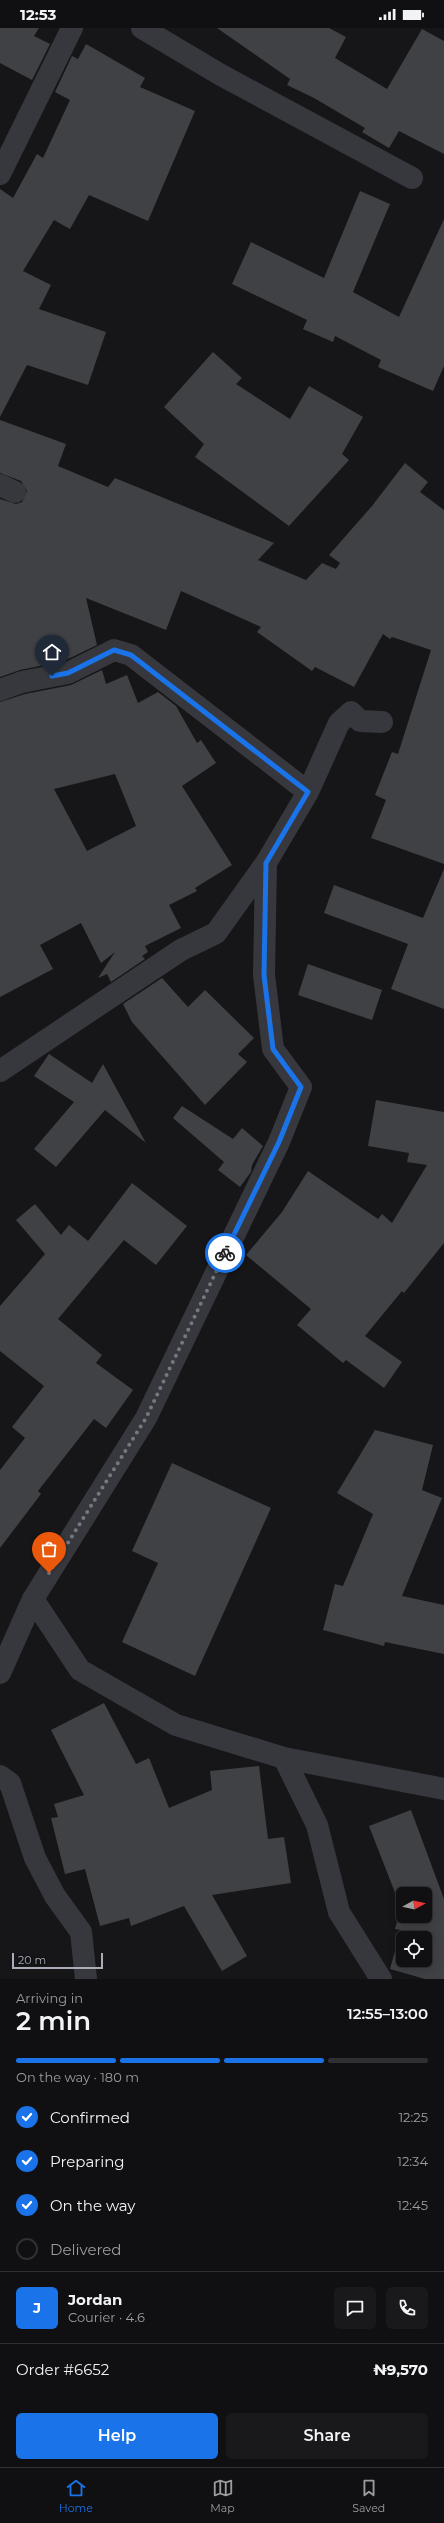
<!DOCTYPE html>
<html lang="en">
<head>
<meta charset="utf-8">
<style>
	:root { --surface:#101012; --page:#19191b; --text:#f1f3f6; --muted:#9c9d9f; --line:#303032; --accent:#1a73e8 }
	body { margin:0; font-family:Montserrat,sans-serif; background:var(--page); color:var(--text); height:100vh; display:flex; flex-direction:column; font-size:15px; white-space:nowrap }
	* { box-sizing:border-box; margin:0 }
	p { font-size:13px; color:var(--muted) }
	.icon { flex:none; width:22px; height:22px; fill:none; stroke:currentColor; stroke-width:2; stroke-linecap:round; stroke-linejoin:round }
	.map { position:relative; height:1951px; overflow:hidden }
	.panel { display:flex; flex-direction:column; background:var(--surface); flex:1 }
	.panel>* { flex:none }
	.needle { width:26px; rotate:82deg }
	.controls { position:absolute; left:396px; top:1859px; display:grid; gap:8px }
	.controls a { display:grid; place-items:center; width:36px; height:36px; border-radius:6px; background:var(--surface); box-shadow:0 2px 10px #0003,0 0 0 1px var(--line); font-size:20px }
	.scale { position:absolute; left:12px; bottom:10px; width:91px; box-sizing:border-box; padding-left:4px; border:2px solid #a8adb8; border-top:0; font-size:11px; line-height:14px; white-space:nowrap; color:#a8adb8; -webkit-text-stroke:3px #111113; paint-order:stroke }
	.pin { position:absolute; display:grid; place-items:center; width:34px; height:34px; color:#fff; margin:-41px -17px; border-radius:50% 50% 50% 0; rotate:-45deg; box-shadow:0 0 4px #0007 }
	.pin .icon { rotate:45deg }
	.courier { position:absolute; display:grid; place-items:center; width:40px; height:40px; margin:-20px; border:3px solid #1a73e8; border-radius:50%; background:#fff; color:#222; box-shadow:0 1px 5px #0007 }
	.overview em { font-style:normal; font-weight:600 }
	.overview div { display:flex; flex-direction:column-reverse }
	.overview { display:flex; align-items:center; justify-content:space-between; height:68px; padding:0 16px }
	h1 { font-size:26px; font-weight:600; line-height:30px }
	.bar { display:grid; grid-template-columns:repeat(4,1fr); gap:6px 4px; align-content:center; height:48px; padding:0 16px }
	.bar i { height:5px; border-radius:3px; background:var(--line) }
	.bar .on { background:var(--accent) }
	.bar p { grid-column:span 4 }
	.line { display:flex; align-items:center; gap:10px; padding:0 16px; border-top:1px solid var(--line) }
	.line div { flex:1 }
	.round { display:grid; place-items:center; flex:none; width:42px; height:42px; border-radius:6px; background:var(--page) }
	ol { padding:0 16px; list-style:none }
	li { display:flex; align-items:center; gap:12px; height:44px }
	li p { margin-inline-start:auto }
	li .icon { padding:4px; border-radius:50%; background:var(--accent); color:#fff; stroke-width:4 }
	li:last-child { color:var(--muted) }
	li i { width:22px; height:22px; border:2px solid var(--line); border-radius:50% }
	.primary-button { display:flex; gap:8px; margin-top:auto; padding:8px 16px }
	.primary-button a { flex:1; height:46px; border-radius:6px; background:var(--accent); color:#fff; font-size:16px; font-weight:600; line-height:46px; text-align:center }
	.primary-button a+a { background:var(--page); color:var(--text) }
	.status { display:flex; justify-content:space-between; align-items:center; height:28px; padding:0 20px; background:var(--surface); direction:ltr }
	.status svg { height:11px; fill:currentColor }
	.dock { display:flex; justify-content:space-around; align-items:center; height:56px; border-top:1px solid var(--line); background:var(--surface); font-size:11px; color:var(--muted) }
	.dock a { display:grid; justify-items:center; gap:2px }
	.dock .on { color:var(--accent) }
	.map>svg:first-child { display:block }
	.building { fill:#404145; fill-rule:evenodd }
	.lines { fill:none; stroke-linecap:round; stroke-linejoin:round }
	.minor { stroke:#37383d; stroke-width:22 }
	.done { stroke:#757880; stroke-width:4; stroke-dasharray:0 7.2 }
	.route { stroke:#1a73e8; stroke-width:5 }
</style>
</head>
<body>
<div class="status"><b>12:53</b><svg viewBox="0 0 49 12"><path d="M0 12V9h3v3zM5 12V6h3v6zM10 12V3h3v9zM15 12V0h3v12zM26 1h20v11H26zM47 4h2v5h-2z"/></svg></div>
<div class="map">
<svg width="444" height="1951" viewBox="0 0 444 1951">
	<rect width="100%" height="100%" fill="#161618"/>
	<path class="building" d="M0,0H39L34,8L50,16L32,52L0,35Z
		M217,0H329L346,9L335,30L387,61L422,1L444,13V126L399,103L389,120L362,104L365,100L314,70L287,57L290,51Z
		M86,16L145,50L140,59L195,83L148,193L89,167L70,201L54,192L23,243L51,257L39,281L106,304L88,357L27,337L0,389V161L13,170L37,126L43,130L70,72L55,64L72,28L78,31Z
		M360,163L390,176L353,264L399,289L444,191V338L433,363L378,339L381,332L335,308L333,314L303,301L307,292L232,256L251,214L324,250Z
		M213,324L242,350L236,356L290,391L309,358L363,389L342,426L349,432L289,498L195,429L204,416L164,379Z
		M0,392L66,416L58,438L108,459L115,450L274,515L258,532L306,552L322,535L336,541L340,535L329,527L372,478L405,435L428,454L420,464L444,482V836L371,810L386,772L375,767L392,724L398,726L431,622L392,609L390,611L383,606L354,659L315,639L312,643L257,604L261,599L181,563L166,602L86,570L97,617L64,633L20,642L0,649V471L16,476L22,474L27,463L21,453L0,445Z
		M102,642L106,656L127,647L138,675L158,664L176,678L197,715L201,712L216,735L182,758L232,837L195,860L197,863L169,877L181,900L145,918L148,924L142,928L145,931L111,954L107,946L98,950L115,924L101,935L81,895L40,917L53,941L0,969V674L25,666L71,657ZM115,746L136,798L87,823L54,761Z
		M444,841V981L391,961L408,916L324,885L334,857L423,890Z
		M308,936L382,962L372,992L298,967Z
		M162,950L188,979L205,962L254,1010L238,1026L247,1034L205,1077L132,994L123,976Z
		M49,1026L92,1055L103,1036L146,1115L105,1082L56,1139L34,1121L74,1074L34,1048Z
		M376,1072L444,1084V1215L404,1265L402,1263L365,1308L402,1334L384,1360L346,1332L343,1335L297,1297L311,1281L246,1227L282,1184L308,1143L378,1191L382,1186L392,1195L427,1137L407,1134L409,1125L368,1118Z
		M182,1078L233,1111L242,1100L263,1118L252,1137L251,1144L240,1159L218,1142L224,1134L173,1090Z
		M132,1155L187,1198L156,1237L124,1212L58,1291L102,1327L96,1335L133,1362L106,1400L94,1391L38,1463L41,1466L0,1520V1442L25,1410L12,1399L44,1358L0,1323V1278L45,1226L16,1192L35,1176L61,1207L69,1197L88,1213Z
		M375,1402L433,1417L422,1462L442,1470L402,1568L444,1577V1626L385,1614L384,1618L323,1602L335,1556L343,1558L373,1486L337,1465Z
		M172,1435L271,1480L195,1648L122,1614L158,1535L132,1523Z
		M104,1675L136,1736L149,1730L169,1780L212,1762L210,1743L259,1738L268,1811L284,1809L291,1855L212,1867L247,1928L222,1943L184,1878L131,1898L129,1890L100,1898L85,1841L65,1846L51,1790L58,1789L54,1776L84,1767L51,1702Z
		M411,1782L444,1871V1951H425L390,1941L401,1902L395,1901L401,1880L369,1798ZM403,1866H425V1888H403ZM403,1910H425V1932H403Z"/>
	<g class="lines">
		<path class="minor" d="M142,0L221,47L412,150
			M0,146L72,0
			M0,457L15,464
			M0,662L22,654L68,645L114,622L131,627L308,764
			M0,1043L181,922L216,905L266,835
			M33,1571L80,1642L176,1697L284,1730L317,1797L339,1884L381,1951
			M0,1645L33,1571L146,1390L279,1114L301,1059L273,1021L264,947L266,835L308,764L339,695L351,684L360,693L382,694
			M284,1730L444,1761
			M0,1748L10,1755L35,1830L55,1868L81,1904L86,1951"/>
	</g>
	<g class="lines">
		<path class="done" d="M49,1545L146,1390L225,1225"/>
		<path class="route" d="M52,648L68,645L114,622L131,627L308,764L266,835L264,947L273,1021L301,1059L279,1114L225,1225"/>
	</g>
</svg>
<div class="controls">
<a><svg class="needle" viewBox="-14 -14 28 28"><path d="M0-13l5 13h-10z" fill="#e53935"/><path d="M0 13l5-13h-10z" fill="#9c9d9f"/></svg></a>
<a><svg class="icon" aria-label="locate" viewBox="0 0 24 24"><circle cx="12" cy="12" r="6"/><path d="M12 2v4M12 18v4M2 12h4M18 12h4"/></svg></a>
</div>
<div class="scale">20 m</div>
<div class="pin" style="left:49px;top:1545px;background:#ea580c"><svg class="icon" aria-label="bag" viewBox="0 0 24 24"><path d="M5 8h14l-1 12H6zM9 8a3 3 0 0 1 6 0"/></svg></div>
<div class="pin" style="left:52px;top:648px;background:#1f2937"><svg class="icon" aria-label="home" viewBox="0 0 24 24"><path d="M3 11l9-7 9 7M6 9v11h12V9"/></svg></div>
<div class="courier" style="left:225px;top:1225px"><svg class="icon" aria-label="bike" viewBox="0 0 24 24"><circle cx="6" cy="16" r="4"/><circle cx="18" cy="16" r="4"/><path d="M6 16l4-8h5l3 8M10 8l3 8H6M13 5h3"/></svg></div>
</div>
<section class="panel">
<div class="overview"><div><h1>2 min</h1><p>Arriving in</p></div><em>12:55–13:00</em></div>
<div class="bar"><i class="on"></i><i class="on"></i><i class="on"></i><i></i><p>On the way · 180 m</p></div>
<ol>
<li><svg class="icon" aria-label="check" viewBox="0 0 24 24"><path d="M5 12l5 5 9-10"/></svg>Confirmed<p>12:25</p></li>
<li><svg class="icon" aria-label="check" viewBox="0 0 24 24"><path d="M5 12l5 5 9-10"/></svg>Preparing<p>12:34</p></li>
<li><svg class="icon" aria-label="check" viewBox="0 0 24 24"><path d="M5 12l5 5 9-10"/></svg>On the way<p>12:45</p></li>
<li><i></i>Delivered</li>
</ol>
<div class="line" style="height:72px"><b class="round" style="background:var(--accent);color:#fff">J</b><div><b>Jordan</b><p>Courier · 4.6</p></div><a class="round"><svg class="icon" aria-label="chat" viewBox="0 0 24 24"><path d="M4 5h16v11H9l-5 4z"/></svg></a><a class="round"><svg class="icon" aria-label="phone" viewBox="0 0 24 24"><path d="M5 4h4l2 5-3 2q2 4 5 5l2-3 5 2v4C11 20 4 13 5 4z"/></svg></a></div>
<div class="line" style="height:52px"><div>Order #6652</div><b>₦9,570</b></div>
<div class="primary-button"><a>Help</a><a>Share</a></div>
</section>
<nav class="dock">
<a class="on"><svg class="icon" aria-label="home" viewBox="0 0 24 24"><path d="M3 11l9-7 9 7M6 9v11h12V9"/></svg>Home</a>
<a><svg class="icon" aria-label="map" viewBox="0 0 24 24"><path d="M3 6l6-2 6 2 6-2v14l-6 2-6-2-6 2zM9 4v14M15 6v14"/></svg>Map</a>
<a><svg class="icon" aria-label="saved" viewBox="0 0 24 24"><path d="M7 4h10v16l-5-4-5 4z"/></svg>Saved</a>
</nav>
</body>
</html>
